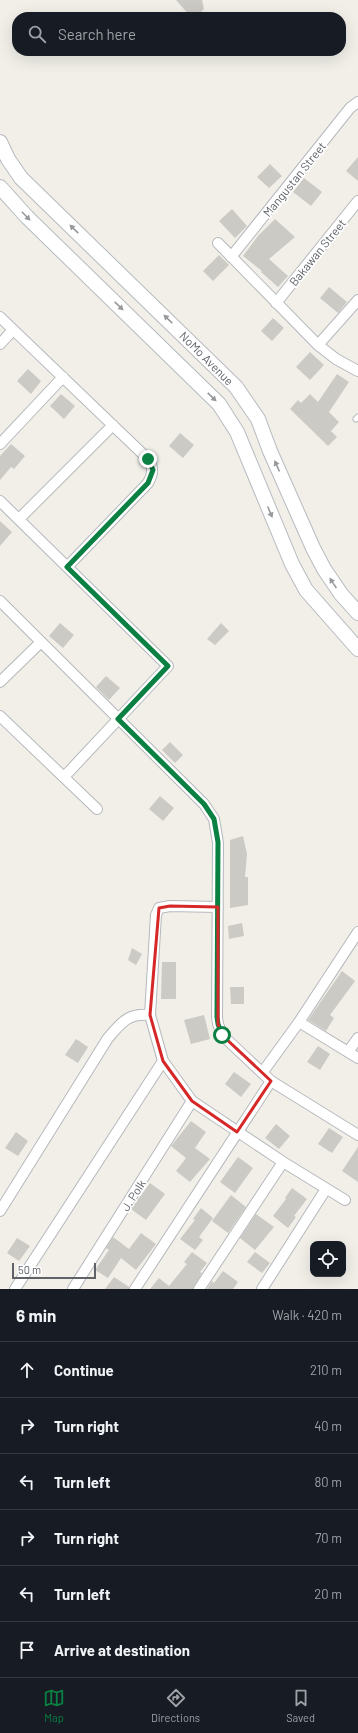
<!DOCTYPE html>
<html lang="en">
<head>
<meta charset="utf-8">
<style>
	:root { --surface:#171b24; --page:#20242c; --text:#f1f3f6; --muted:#9ea1a6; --line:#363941; --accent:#0b8043 }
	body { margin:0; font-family:Barlow,sans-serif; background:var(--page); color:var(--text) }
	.controls { position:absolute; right:12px; bottom:12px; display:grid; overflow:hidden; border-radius:8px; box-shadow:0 4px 16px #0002 }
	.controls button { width:36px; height:36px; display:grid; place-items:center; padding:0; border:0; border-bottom:1px solid var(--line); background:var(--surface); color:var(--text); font:20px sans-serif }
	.scale { position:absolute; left:12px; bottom:10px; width:84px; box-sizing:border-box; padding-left:4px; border:2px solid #5f6368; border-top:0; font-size:11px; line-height:14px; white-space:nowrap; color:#5f6368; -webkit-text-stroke:3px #fff; paint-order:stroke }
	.stop { position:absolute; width:12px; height:12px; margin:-9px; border:3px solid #0b8043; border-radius:50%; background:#fff }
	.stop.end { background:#0b8043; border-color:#fff; box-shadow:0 1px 4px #0008 }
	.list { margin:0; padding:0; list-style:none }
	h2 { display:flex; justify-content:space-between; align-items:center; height:52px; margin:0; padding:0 16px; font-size:17px }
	h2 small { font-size:13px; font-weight:400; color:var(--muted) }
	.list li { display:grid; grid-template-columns:26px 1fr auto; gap:12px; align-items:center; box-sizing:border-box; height:56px; padding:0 16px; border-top:1px solid var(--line) }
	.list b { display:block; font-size:15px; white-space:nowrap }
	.list em { font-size:13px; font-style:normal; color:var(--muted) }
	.icon { flex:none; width:22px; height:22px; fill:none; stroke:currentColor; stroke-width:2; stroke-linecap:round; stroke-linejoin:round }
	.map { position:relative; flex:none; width:358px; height:1289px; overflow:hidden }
	.search { position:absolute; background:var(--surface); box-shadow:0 4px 16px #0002; left:12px; right:12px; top:12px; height:44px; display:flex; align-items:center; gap:10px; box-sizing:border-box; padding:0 14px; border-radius:16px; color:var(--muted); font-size:15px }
	.sheet { height:388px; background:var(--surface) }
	nav { display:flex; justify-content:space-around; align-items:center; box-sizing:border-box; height:56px; border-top:1px solid var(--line); background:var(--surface); font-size:11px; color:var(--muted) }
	nav a { display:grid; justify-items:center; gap:2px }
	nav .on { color:var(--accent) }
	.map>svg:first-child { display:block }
</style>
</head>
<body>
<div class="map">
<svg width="358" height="1289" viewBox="0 0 358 1289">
	<rect width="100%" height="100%" fill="#f1efe8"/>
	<path fill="#cccac5" d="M176,0H202L204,9L196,17H191Z
		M358,157V181L346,171Z
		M270,164L282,176L269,188L257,177Z
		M304,178L322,192L311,206L293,192Z
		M232,209L247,226L235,238L219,221Z
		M275,219L295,237L269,259L288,276L278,287L261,272L262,271L243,256L258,236Z
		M219,255L229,265L213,281L203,271Z
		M329,287L347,302L338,313L320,298Z
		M273,318L284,328L272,341L261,331Z
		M310,352L324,365L310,380L296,367Z
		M28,369L41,381L31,394L17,381Z
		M337,374L349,382L329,412L339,422L331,431L337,437L328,446L290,409L298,400L301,403L310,394L318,402Z
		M61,394L75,406L64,419L50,406Z
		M180,433L194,445L183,458L169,446Z
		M11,444L25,456L14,469L11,467L0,480V456Z
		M0,521L12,532L0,546Z
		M60,623L74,635L63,648L49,636Z
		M221,623L229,631L215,645L207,639Z
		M106,676L120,688L109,700L96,687Z
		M170,742L183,755L175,763L162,750Z
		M160,796L174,808L163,821L149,809Z
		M243,836L247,854L245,877H248V905L230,908V840Z
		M242,923L244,936L229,939L228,926Z
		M132,948L142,954L136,965L128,960Z
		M162,962H176V999H161Z
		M342,971L355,981L330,1015L334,1018L326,1031L308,1020Z
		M230,987H244V1004H231Z
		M204,1015L210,1039L191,1044L184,1020Z
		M76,1039L88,1047L78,1063L65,1055Z
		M318,1046L330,1054L320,1070L307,1062Z
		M234,1072L251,1084L241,1097L225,1084Z
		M191,1121L206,1132L195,1148L210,1159L190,1182L176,1171L186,1158L171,1146Z
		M276,1124L290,1136L279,1149L265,1138Z
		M329,1128L343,1137L332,1153L318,1144Z
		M16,1132L28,1141L18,1156L5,1148Z
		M358,1147V1182L342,1171Z
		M238,1157L253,1168L235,1193L220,1182Z
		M150,1183L165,1194L146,1220L131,1209Z
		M292,1188L307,1199L294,1216L296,1217L288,1228L273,1216L286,1199L285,1198Z
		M231,1195L246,1207L228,1233L212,1221Z
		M201,1208L213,1218L199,1237L203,1240L195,1250L180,1239L195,1220L193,1219Z
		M256,1214L274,1227L255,1250L240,1238Z
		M141,1233L156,1244L136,1270L121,1258L108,1278L95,1270L109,1250L106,1248L113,1237L129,1249Z
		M17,1238L30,1246L19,1261L7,1253Z
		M192,1252L207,1263L200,1272L202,1273L193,1289H150L159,1278L169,1286L187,1264L184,1262Z
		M255,1252L270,1263L262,1273L247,1262Z
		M223,1271L238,1282L233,1289H207L212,1281L214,1283Z
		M114,1277L129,1287V1289H105Z"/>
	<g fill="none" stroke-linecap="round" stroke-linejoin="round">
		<defs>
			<path id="service" d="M356,419L358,417"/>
			<path id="minor" d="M218,243L318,345L336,359L358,371
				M231,257L350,108L358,102
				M276,303L358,201
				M0,317L148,459C154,468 153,474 148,483L67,567
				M0,344L13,330
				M318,345L358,300
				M0,444L63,377
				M0,501L168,666L64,777
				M19,519L113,425
				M0,601L204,804L214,819L218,843L217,1017L218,1024L222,1035L271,1081L358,1135
				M0,682L41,642
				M0,716L97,809
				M218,907L170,906L159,908L156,915L150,1015L163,1061L192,1101L283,1162L345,1200
				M299,1022L358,1058
				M348,1052L358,1038
				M262,1073L299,1022L358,932
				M0,1211L108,1038C122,1022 128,1013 150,1015
				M15,1289L163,1061
				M73,1289L192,1101
				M135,1289L271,1081
				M199,1289L283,1162
				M262,1289L326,1189"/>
			<path id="secondary" d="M0,142L8,159L21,178L236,387L258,419L270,451L313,548L324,569L341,594L358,613
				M0,187L27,217L219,404L237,432L292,564L306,590L358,649"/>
		</defs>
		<use href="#service" stroke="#b5b8bc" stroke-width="7"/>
		<use href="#minor" stroke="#b5b8bc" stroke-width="12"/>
		<use href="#secondary" stroke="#b6babf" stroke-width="16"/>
		<use href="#service" stroke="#fff" stroke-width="5"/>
		<use href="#minor" stroke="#fff" stroke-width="10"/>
		<use href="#secondary" stroke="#fff" stroke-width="14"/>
	</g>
	<defs><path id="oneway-solid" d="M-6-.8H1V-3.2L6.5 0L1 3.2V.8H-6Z"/></defs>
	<g fill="#979a9d">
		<use href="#oneway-solid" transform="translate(26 216) rotate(46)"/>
		<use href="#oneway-solid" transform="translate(74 229) rotate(-136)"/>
		<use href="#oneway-solid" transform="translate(119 306) rotate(44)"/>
		<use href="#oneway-solid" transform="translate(168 319) rotate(-136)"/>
		<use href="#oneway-solid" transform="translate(212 397) rotate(44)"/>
		<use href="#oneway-solid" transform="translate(277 466) rotate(-114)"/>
		<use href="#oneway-solid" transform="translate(270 512) rotate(67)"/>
		<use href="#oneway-solid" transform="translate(333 583) rotate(-124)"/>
	</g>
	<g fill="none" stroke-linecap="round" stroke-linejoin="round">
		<path stroke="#0b8043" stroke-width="5" d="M148,459L153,470L148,483L67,567L168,666L118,719L204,804L214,819L218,842L217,1017L218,1024L222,1035"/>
	</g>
	<path fill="none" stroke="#d62828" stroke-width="3" stroke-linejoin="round" d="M170,906L218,907V1024L222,1035L271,1081L237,1132L192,1101L163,1061L150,1015L159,908Z"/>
	<g text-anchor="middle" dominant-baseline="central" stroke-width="3.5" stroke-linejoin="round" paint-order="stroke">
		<g font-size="12" fill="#5f6368" stroke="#fff">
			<text transform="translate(294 179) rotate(-51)">Mangustan Street</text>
			<text transform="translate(317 252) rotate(-51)">Bakawan Street</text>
			<text transform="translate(207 358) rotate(45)">NoMo Avenue</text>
			<text transform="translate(133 1195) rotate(-57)">J. Polk</text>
		</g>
	</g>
</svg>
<div class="controls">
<button><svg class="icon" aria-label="locate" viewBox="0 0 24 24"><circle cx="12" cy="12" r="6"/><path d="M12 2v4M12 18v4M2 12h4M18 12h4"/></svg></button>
</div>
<div class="scale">50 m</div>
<div class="stop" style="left:222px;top:1035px"></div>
<div class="stop end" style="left:148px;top:459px"></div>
<div class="search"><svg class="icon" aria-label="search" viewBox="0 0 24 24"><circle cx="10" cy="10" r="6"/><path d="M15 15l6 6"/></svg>Search here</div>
</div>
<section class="sheet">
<h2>6 min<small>Walk · 420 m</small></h2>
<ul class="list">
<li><svg class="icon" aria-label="ahead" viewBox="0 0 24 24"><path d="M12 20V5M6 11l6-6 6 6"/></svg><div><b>Continue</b></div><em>210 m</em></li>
<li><svg class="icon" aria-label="right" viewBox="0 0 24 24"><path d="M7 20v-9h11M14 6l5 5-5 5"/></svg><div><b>Turn right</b></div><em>40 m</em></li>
<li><svg class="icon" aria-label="left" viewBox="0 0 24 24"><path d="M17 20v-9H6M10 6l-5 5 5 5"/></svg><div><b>Turn left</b></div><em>80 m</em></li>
<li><svg class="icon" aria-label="right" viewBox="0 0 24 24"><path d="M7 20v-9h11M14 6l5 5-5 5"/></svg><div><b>Turn right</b></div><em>70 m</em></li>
<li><svg class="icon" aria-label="left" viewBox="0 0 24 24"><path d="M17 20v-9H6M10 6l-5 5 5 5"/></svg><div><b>Turn left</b></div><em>20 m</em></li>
<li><svg class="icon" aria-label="arrive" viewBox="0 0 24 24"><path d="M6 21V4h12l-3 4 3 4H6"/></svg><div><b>Arrive at destination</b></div></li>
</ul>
</section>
<nav>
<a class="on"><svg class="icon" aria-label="map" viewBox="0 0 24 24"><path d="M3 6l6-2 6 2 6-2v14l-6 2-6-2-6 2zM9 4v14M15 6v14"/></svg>Map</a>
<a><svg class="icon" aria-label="directions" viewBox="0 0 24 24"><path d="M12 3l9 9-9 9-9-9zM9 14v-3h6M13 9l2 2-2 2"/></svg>Directions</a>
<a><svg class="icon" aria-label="saved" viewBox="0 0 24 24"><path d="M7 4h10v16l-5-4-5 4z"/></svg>Saved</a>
</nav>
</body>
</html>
